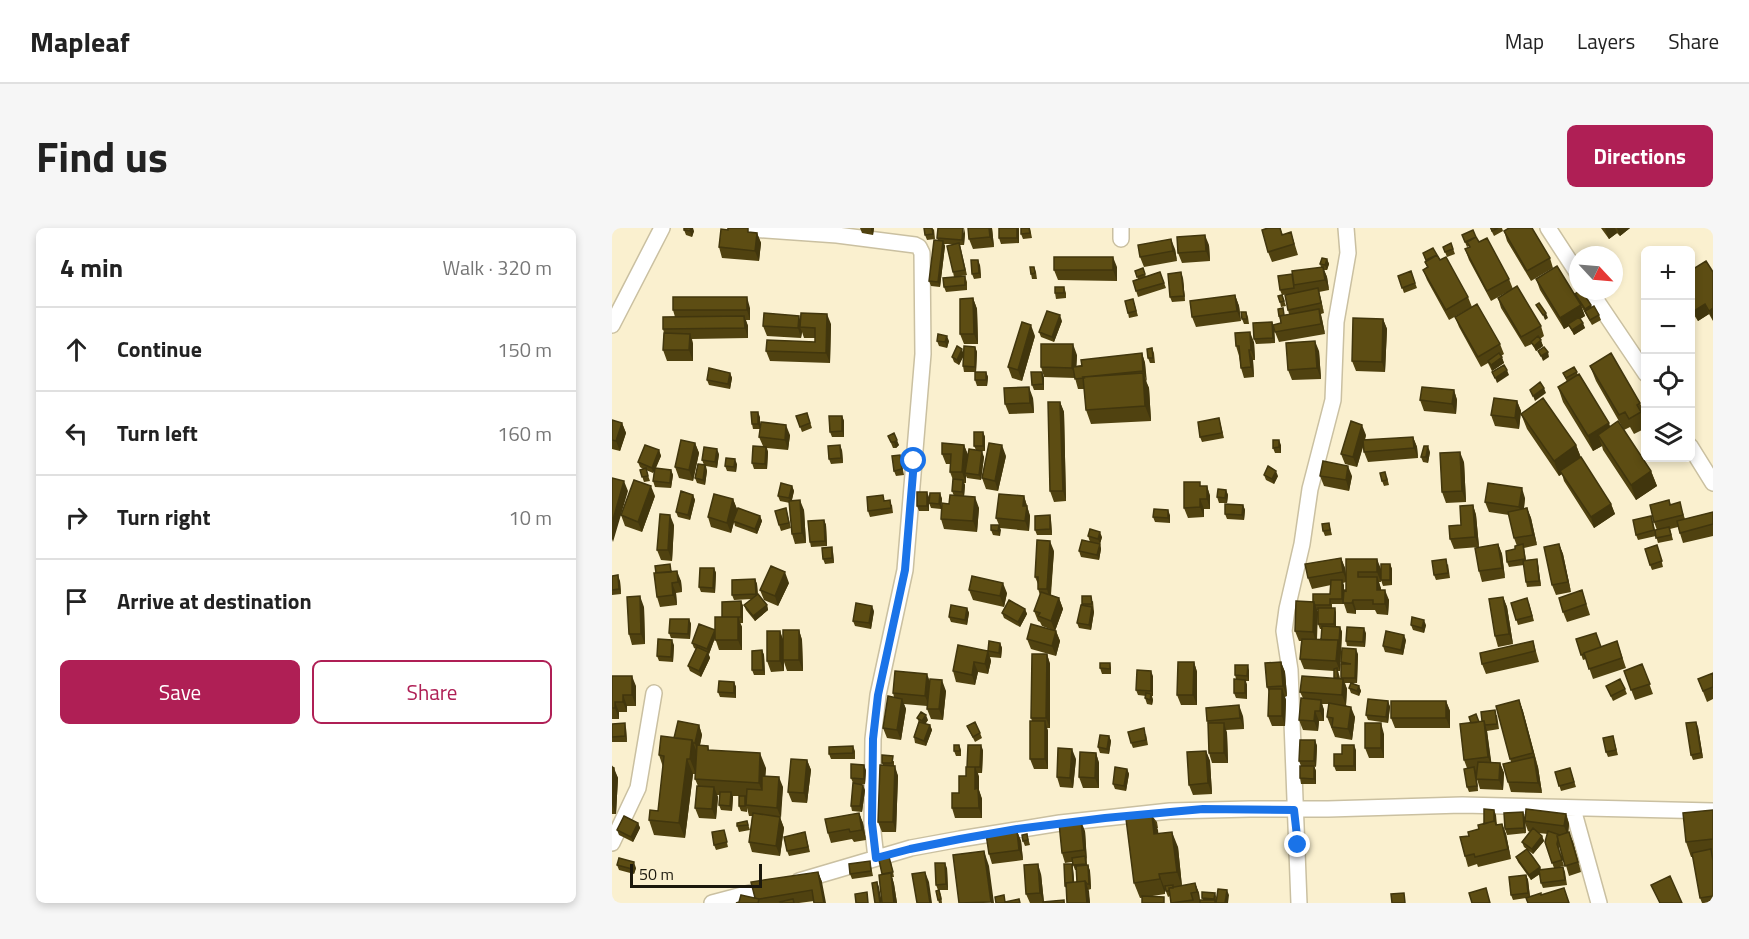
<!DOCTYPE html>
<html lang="en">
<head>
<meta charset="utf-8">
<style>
	:root { --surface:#fff; --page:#f6f6f6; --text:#222; --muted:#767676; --line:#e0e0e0; --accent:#af1f55 }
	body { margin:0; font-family:"Titillium Web",sans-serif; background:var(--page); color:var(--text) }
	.controls { position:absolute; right:18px; top:18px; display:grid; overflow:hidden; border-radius:9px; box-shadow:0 3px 9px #0003 }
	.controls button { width:54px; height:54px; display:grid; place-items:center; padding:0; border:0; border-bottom:2px solid var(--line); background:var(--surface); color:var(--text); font:30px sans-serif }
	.compass { position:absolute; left:957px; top:18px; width:54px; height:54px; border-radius:50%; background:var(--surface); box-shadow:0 3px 9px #0003; rotate:116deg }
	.scale { position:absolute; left:18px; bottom:15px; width:132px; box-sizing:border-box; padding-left:6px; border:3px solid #1b180c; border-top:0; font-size:16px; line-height:21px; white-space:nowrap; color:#1b180c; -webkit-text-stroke:4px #faf0cf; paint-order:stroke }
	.stop { position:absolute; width:18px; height:18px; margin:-14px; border:4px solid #1a73e8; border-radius:50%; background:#fff }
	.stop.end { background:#1a73e8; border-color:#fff; box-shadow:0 2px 6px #0008 }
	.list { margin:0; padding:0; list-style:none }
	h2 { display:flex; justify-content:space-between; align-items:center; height:78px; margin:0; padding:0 24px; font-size:26px }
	h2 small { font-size:20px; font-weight:400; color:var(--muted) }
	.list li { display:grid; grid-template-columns:39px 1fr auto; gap:18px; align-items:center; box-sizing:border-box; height:84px; padding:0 24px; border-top:2px solid var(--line) }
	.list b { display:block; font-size:22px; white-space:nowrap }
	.list em { font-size:20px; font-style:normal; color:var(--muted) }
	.actions { display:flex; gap:12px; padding:18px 24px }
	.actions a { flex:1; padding:14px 0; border:2px solid var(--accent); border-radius:9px; text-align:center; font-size:21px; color:var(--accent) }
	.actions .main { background:var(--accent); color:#fff }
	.icon { flex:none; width:33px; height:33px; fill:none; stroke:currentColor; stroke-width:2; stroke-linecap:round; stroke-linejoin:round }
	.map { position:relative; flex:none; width:1101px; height:675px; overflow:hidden; border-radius:9px }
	header { display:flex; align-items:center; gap:36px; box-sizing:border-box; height:84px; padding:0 30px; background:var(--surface); border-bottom:2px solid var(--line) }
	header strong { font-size:28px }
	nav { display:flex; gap:33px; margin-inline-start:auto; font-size:21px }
	.intro { display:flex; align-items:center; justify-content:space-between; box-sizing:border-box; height:144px; padding:0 36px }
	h1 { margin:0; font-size:42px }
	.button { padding:15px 27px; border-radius:9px; background:var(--accent); color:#fff; font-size:21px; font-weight:700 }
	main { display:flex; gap:36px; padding:0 36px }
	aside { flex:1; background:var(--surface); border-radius:9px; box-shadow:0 3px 9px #0003 }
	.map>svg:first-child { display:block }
</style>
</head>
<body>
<header>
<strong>Mapleaf</strong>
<nav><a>Map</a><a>Layers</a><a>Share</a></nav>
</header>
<div class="intro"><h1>Find us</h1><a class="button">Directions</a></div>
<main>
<aside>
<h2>4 min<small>Walk · 320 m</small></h2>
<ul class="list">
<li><svg class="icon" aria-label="ahead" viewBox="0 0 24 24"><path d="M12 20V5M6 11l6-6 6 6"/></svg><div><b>Continue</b></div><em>150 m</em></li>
<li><svg class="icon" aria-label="left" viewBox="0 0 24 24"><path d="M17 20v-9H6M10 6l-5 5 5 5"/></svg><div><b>Turn left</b></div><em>160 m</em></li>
<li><svg class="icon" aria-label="right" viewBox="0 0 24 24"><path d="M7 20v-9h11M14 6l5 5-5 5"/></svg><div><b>Turn right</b></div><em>10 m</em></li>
<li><svg class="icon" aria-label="arrive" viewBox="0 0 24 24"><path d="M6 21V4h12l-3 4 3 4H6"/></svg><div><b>Arrive at destination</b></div></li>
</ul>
<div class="actions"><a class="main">Save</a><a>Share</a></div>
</aside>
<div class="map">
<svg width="1101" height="675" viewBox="0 0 1101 675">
	<rect width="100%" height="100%" fill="#faf0cf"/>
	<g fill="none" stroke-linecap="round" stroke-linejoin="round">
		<defs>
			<path id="minor" d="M124,0L225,7L303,17L307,19L310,25L311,126L293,342L266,467L261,511L260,595L264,630
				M509,0V11
				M936,0L966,46
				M978,63L1034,146
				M0,97L50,0
				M1078,218L1101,255
				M961,581L987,675
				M0,615L26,560L42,465
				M187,653L299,620L348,611L448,595L558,583L638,581H716L850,577L1101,583
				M100,675L161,659
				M687,675L678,442L672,403L675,381L690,316L698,261L721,172L724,94L736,25L734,0"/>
		</defs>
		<use href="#minor" stroke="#cac0a1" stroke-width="18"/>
		<use href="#minor" stroke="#fff" stroke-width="15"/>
	</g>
	<path fill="#504210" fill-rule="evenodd" d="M248,0H262L261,7L250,5Z
		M356,0H380L382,19L361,21L357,11Z
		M387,0H407V15L389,16L387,10Z
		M409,0H418L420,10L411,11L409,6Z
		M668,0L671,7L679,4L686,27L660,34L656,24Z
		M878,0H890L891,3L882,8Z
		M989,0H1018L1008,8L1005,5L997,11Z
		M322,1L323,11L315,12L313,7Z
		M72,2L82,3L80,9L74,7Z
		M892,3L938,30L941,40L919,53L895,13Z
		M145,5L149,15L147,33L110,30L107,19Z
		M353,5L352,17H348L355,47L343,49L353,48L355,54V62L334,64L332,59L342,49L341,44L343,16H332L333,18L328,59L319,58L317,53L326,13L325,10Z
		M850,7L864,10L867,14L897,51L901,61L929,98L932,108L928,111L931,118L924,123L920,116L913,119L889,80L886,70L895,64L879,73L857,32L853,21L857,19V18L855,19Z
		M839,15L843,26L835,29L831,19Z
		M597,17L598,33L570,35L566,25Z
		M563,21L565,33L532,39L528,29Z
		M811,25L825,27L856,69L860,79L837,92L815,52L811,42L815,39L813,34H814Z
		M715,31L717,36L715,42H712L715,49L717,62L707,64L712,85L709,86L713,106L667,114L663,104L669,95L667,88L677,86L676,82L681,66L670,67L674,78L669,79L668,74L670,67L668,62L680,46L709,39L708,36Z
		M368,37L369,50L362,51L360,46Z
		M422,39L424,44L425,51H420L419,46Z
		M505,39V53L446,52L442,42Z
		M531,40L534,49L548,44L554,60L526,69L521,53L526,51L523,43Z
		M799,43L805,60L792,65L786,48Z
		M1078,43L1101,44V93L1097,86L1086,93L1078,81V62L1080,60L1078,58Z
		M571,50L573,73L560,74L558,69Z
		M924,51L965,70L963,66L987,87L989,92L980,97L969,78L973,88L968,91L973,100L962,107L957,98L952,101L928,62Z
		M452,59L454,65V70L444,71L443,65Z
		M623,67L627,78L629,93L584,99L580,89Z
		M361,70L365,81L366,116H352L348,106Z
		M521,71L526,88L517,90L516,85Z
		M138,80V92H134L136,98V110L80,111L81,116V133H55L51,122L52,105L51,101L63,89L61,82Z
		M634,84L636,89L637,96H632L630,91Z
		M843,89L888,116L892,126L889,128L892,135L880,143L876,135L869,139L847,99Z
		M771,91L775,101L773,144L744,143L740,133Z
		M189,93L219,96L218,135L158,133L154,123L203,114V110H192L190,104L189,110L155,108L151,98Z
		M450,93L442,114L429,109L427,104Z
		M660,94L662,99L663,115L644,116L642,111Z
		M423,108L410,153L400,150L396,139Z
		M325,113H337L335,120L327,118Z
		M642,114L643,132H641L642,149L632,150L629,140L627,128L624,118Z
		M363,119L365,124L364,144H374L376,149L375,158H365L363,152V144H352L351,138V129L347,137L342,134L340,129Z
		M540,120L542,125L543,135H538L536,130Z
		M707,123L709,151L680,152L676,142Z
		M530,125L533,135L534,154L537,160L539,193L479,196L474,182L472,161H466L463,150L432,149L429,139L465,127L464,138Z
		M978,138L1028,175L1034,189L1031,191L1034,200L1022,206L1018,199L1012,202L984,153Z
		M962,139L966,147L998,199L1039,243L1045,258L1024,272L991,222L990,218L981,223L951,174L946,159L955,154L951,145Z
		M118,145L120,150L118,161L97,157L95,152Z
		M432,149V162H422L420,157Z
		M842,162L845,172L844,186L812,183L808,172Z
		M421,170L422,185L397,186L393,176Z
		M905,173L909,183L907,201L883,198L879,187Z
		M448,174L452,184L454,273L442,274L438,263Z
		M195,185L200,200L190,204L184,188Z
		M909,186L964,217L969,230L999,276L1003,286L982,300L952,253L950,246L947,248L915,201Z
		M230,188L232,193V209H220L218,204Z
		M148,189V201H141L140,196Z
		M607,190L612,210L590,214L588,209Z
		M0,192L10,195L14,205L8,223L0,221Z
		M371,204L373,209V223H367L372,229L369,252L355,250L354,248V255H352L353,257L352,268L367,280L365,304L332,301L329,291L342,268L340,263L341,252L338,244L339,236H334L330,226L352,217L356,227L355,233L364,222L362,218Z
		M178,207L176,222L155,220L156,224L155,241H142L140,235L151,218L147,209Z
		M754,207L753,212L801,209L805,219L806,230L756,234L752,224V216L745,239L733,236L729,226Z
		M276,208L287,217L284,220H281Z
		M83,215L87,225L81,253L67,250L63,239Z
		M669,217V225H663L661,220Z
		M47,222L49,228L44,240L59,242L61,247L59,260L43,259L41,253L42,243L41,245L34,242L38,253L32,254L28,242L31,241L28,239L26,234Z
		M230,222L231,235L219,236L217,231Z
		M818,224L816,235L811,234L809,229Z
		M107,226L105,240L94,238L95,243L93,257L85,255L83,250L92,237L90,232Z
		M288,227L292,247L284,248L282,243Z
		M394,228L386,263L374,261L370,250Z
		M852,234L854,274L834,275L830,264Z
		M125,236L124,244L115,243L113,238Z
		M652,247L666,248L662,256L654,252Z
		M708,248H740L737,263L712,258Z
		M775,249L777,257L772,258L770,253Z
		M180,258L182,263L180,272L192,282L194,315L183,316L180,306L178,275L168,273L166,268Z
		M590,258H595L598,268V281H592V289L576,290L572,280Z
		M614,262L616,267L615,275H607L605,269Z
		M328,265L330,271L329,281L319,280L317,275Z
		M81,267L83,272L78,292L66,289L64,284Z
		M43,268L30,304L13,298L9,287Z
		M412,268L418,288L417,303L388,300V308L381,307L379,302L387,297L384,290Z
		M317,269V283H307L305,278Z
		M913,270L912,280H915L919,290L925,317L912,320L914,332L925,331L926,336L929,358L915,359L914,354L912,337L897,339L895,334L905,318L902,310L897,287L877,284L873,274Z
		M121,271L125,281L148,288L150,293L145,306L123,298L122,294L119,305L99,299L96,289Z
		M273,272L280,277L281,285L258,289L256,283Z
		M1057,272L1059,277L1071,285L1073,291L1101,284V308L1071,315L1066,299L1058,301L1061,312L1046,315L1044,308L1026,312L1024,307L1041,293L1043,302H1045L1042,294Z
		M631,277L633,282L632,292L615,291L613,286Z
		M861,277L864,287L867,319L842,321L838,311L849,297Z
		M174,280L179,300L169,303L167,297Z
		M438,287L439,292L440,307H425L423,302Z
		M558,287V295L543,294L541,289Z
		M212,292L214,297L215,318L199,319L198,314Z
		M717,295L720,307L713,308L711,303Z
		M62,297L60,333L49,332L45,322Z
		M476,308L490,309L488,316L489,321L487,332L469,329L467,323L478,314Z
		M886,316L890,326L893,350L870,354L867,343Z
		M947,316L951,326L959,364L944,367L940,357Z
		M1047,322L1051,339L1040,342L1038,337Z
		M442,323L439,367L447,370L451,381L443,403L430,398L428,394L426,393L422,383L428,367L426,361V356L423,349Z
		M221,324L222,335L213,336L211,331Z
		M729,330L733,340L734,347L765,331L769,354H767L769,362L777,372L776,387L765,386L763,382H744V386L735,385L732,376H720V380H723L724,385V399H728L730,404L728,443H726L728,450L729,451V434L746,426L745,455H740L747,458L749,463L747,468L739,465L737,460L739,455H733L735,461L734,477L743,489L740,512L723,509L715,489L717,476H710L712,482V493H707L706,503L691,502L687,492L691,470L688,464L722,450V443L692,441L688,431L689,413H687L683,403L701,374L718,366L719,357L700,361L696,350ZM734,354V363L732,362L731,355ZM705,382H706V396L708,401H710L709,412L705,411L706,384Z
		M778,336L780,341V357L771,358L769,352Z
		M836,336L838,350L824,352L822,347Z
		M102,340L104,345L103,365L89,364L87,359Z
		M60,342V343L69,353L70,364L64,365L65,377L48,379L45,369Z
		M0,348L8,353L9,366L0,367Z
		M143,351L145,356L146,367L155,377L156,382L143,393L134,382L132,377L140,371L122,372L120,367Z
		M177,355L166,378L152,372L148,362Z
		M357,362L395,365L392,379L361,372Z
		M970,362L978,387L955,394L951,384Z
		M891,369L895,379L901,416L886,419L883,408Z
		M129,373L131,378V395H128L130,399V422H107L103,410L97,426L96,425L98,430L89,449L78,443L76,438L84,421L82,420L80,415L103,402L110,389Z
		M481,373L482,384L479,402L467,400L465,395L470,377Z
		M899,375H917L922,393L906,397Z
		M32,379L33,416L20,417L17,406Z
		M355,380L357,385L355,397L339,394L337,389Z
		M413,381L415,386L408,399L392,390L390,385Z
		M262,383L259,401L243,398L241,393Z
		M77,391L79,396L78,411L59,410L57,405Z
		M799,397H814L812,405L801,402Z
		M187,402L190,412L191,443H175L172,434V443L159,444L155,433L168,403L171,411Z
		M444,403L448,413L444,428L419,421L415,411Z
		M754,405L753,419L735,418L734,413Z
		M964,411L989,419L1005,413L1014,440L981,451L974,431L971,432Z
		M794,412L791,427L773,424L771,418Z
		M921,413L927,434L874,446L870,436Z
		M388,415L390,420L389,430L378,429L379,433L376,446L366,444L363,457L344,454L341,443Z
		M62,417L61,434L47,433L45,428Z
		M150,422L152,427L153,447H142L140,442Z
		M435,426L438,436V500H435L436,503V541H422L418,531L420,493L419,490Z
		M582,434L585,444V477H569L565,467Z
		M669,434L673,444L675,468L673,469L674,472L673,498H660L656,488L657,464L655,459Z
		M498,435L499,440V446H490L488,440Z
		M1030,436L1041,466L1023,472L1012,443Z
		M637,442V453H634L635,457V471L624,470L622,465L624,451L623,447Z
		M1101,445V471L1095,474L1086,451Z
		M0,448L24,458V478H15V484H7V491H0Z
		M541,448V468H540L541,472L540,477L535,476L533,470L534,468L526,467L524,462Z
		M318,453L334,463L331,492L319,491L315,481V478L292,476L294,481L289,512L275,510L271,500L282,469L281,465Z
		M122,454L124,459V470L108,469L106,464Z
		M994,458L1013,461L1015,466L1001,473Z
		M907,472L911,483L926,539L930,565L899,564L896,554L899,534L884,478Z
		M776,473L778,479L776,495L756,492L754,487Z
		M834,473L838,483V500H783L779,490Z
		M885,487L887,501L875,503L879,535H888L892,545L891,562L868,561L865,551L866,563L857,564L855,559V540L852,532L867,494L870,493Z
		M631,488L632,501L614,502L615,505L616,535H600L597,525L596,496L595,493Z
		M305,490L316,492L313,496L318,497L320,502L314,518L303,515L302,509L307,494Z
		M0,496L14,500L15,514H0Z
		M87,497L90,507L88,517L96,518L97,522L154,540L153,548L171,559L168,590L172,600L168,628L140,624L137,614L140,588H137L135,580V584L129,583L127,578V568H121L120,583L109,582L107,577L108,567H105L106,569L104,591L87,590L83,580L86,558L83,551L84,546H81L73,610L42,607L37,592L46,583L51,539L47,527L62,510Z
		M355,498L368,505L370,510L363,514Z
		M1086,499L1091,530L1081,532L1079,527Z
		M534,506L536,517L521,520L519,515Z
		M772,506V530H757L753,520Z
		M497,508L499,513L497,526L488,525L486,519Z
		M1001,508L1006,527L996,529L994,524Z
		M703,512L705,518L704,539L702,538L704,543V556H689L688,550L689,538L687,533Z
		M347,517L349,522V528H344L342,523Z
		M241,518L243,523V531H219L217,526Z
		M371,522L370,545H366L367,549V562L370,571V590H343L340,580L347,565L354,548Z
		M744,522V543H724L722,538L730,526Z
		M594,523L598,533L600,566L581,567L577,557Z
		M484,525L487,535V560H471L467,549Z
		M464,531L461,560L448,559L445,549Z
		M195,532L199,542L195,575L180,574L176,564Z
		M282,533V538L286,548L284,604H270L266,594L271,537L270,535Z
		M0,538L6,550L4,586H0Z
		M958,540L964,559L949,563L943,544Z
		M515,541L517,546L514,563L503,561L501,556Z
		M254,542L253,556H242L253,562L250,584L240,583L239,578L241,555L239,550Z
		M1101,582V675H1090L1088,670L1081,629H1079L1074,614Z
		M247,585L251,595L254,612L242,614L240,611L219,615L216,605Z
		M954,586L957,596L956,604L961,614L969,644L957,648L948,617L947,621L952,638L944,640L951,639L953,644L955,657L931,660L929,655L928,646L919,652L906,634L904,629L928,639L929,642L942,640L933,614L936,606L926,605L930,608L932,613L921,626L912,619L910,614L918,604L916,603L913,595L914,605L895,607L893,601L913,589Z
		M884,587L885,597L890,596L894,606L899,631L866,639L865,636L856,639L853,628L857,608L867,601L872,596Z
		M541,589L545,594L546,600H545L546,606L566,619L570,658L583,655L587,665L588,672H591L590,670L603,665L605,671L604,675H559L558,668L556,669L553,661V666L528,670L522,655Z
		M135,593L138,602L127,604L125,598Z
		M26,595L28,600L21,614L7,607L5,602Z
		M112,602L116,619L104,622L102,617Z
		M405,603L409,613L411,632L380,636L377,626Z
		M473,603L475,637H476L478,643L479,661L476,662L478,675H455V662L453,658L460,636L461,641L462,654H465L464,642H463L460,634L453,635L450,625Z
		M193,604L198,624L177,628L175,623Z
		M415,606L418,617L413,618L411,613Z
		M258,633L261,648L240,651L238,646Z
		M279,634L282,649H280L282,656L285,675H270V646Z
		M5,637L24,640L22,646L7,642Z
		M335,640L336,662H326L324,657Z
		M206,644L210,654L202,673L187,675H124L143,670Z
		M429,646L432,674L452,672L453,675H418L414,666Z
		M914,647L916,652L918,668L929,667L952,660L957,675H916L914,670L901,672L899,667Z
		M327,662L329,667L330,675H327L326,672Z"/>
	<path fill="#41360d" d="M79,0H81L82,3L80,9L78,3Z
		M259,0H262L261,7L259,2Z
		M352,0L353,5L352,17L350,12Z
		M377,0H380L382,19L378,9Z
		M405,0L407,1V15L405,10Z
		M994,0H1003L1005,5L997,11L993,1Z
		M1005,0H1018L1008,8Z
		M145,5L149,15L147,33L143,23Z
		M593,7L597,17L598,33L594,23Z
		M559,11L563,21L565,33L561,23Z
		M331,13L333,18L328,59L326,54Z
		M501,29L505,39V53L501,42Z
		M715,31L717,36L715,42L713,37Z
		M366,32L368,37L369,50L367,45Z
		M711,39L715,49L717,62L713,52Z
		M569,44L571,50L573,73L572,68Z
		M706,60L709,71L712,85L709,75Z
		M623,67L627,78L629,93L625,83Z
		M135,69L138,80V92L135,82Z
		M361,70L365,81L366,116L362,106Z
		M1093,76L1097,86L1086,93L1082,83Z
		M969,77L973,88L952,101L948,90Z
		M979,77L981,82L974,86L973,81Z
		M1101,80V92L1097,83Z
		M707,81L710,91L713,106L709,96Z
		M934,85L936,90L933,92L931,87Z
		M215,86L219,96L218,135L214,125Z
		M448,87L450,93L442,114L440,109Z
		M132,88L136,98V110L133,100Z
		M187,88L190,98L188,99L190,104L189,110L186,100Z
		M771,91L775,101L773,144L770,134Z
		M660,94L662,99L663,115L661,110Z
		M971,95L973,100L962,107L960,102Z
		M419,97L423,108L410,153L406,142Z
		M638,104L642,114L643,132L639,122Z
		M78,106L81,116V133L77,122Z
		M335,108L337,113L335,120L333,114Z
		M929,112L931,118L924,123L922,118Z
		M703,113L707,123L709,151L705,140Z
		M461,116L465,127L464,150L460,140Z
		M363,119L365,124L364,144L363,139Z
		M350,121L352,127L347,137L345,132Z
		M637,122L641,132L642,149L639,139Z
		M936,124L937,129L931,133L929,128Z
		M530,125L533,135L535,154L531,143Z
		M890,129L892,135L880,143L879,137Z
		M895,142L897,147L885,155L883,150Z
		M374,144L376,149L375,158L374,152Z
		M430,144L432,149V162L431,156Z
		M118,145L120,150L118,161L116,156Z
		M531,145L537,160L539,193L533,178Z
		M417,159L421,170L422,185L418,175Z
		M932,160L934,165L923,173L921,168Z
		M842,162L845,172L844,186L840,176Z
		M905,173L909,183L907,201L903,190Z
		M448,174L452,184L454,273L451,263Z
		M146,184L148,189V201L146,196Z
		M230,188L232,193V209L230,203Z
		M10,195L14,205L8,223L4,213Z
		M997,195L1002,210L986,207L990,218L981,223L976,208Z
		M174,197L178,207L176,222L173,212Z
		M750,197L754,207L745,239L741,229Z
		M371,204L373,209V223L371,218Z
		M801,209L805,219L806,230L802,220Z
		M285,212L287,217L284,220L282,214Z
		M667,212L669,217V225L667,219Z
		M83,215L87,225L81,253L77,242Z
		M228,217L230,222L231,235L229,230Z
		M352,217L356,227L355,245H353L354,248V255L350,244Z
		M390,217L394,228L386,263L383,253Z
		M964,217L970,232L948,243L950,246L947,248L942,233Z
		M816,218L818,224L816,235L814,229Z
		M154,219L156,224L155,241L153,236Z
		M105,221L107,226L105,240L103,234Z
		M47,222L49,228L41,245L40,240Z
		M370,223L372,229L369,252L367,247Z
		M848,224L852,234L854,274L850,263Z
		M123,231L125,236L124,244L122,239Z
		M93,237L95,243L93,257L91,252Z
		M736,238L740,248L737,263L734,252Z
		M59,242L61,247L59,260L58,255Z
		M664,243L666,248L662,256L660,251Z
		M1039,243L1045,258L1024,272L1019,257Z
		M351,252L353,257L352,269L350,264Z
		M12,253L16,263L1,314L0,311V295Z
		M39,258L43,268L30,304L26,294Z
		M180,258L182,263L179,275L177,270Z
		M595,258L598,268V281L595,271Z
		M910,260L913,270L911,289L907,279Z
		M614,262L616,267L615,275L613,270Z
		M315,264L317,269V283L315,278Z
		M328,265L330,271L329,281L327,276Z
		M81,267L83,272L78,292L76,287Z
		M412,268L418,288L417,303L413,293L411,278Z
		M363,269L367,280L365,304L361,293Z
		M121,271L125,281L121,293L122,294L119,305L115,295Z
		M588,271L592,281V289L588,279Z
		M188,272L192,282L194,315L190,305Z
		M999,276L1003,286L982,300L979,289Z
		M631,277L633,282L632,292L630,287Z
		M861,277L864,287L867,319L863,309Z
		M915,280L919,290L925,317L921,307Z
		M556,282L558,287V295L556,290Z
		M58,287L62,297L60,333L56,322Z
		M438,287L439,292L440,307L438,301Z
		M148,288L150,293L145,306L143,301Z
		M212,292L214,297L215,318L213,313Z
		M387,297L389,302L388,308L386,303Z
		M488,304L490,309L488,316L486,311Z
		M438,313L442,323L438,372L435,361Z
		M488,316L489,321L487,332L485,327Z
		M886,316L890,326L893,350L890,340Z
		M947,316L951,326L959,364L956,354Z
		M220,319L221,324L222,335L220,330Z
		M729,330L733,340L735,354L731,344Z
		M765,331L769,341V354L765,344Z
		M925,331L926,336L929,358L927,353Z
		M778,336L780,341V357L778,352Z
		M102,340L104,345L103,365L101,360Z
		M65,343L69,353L70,364L66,354Z
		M173,344L177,355L166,378L163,368Z
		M6,347L8,353L9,366L7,361Z
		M765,349L769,360V372L765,362Z
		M143,351L145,356L146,371L144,366Z
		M730,352L732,357V376L730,371Z
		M60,355L64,365L65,377L61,367Z
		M391,355L395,365L392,379L388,368Z
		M773,362L777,372L776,387L773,376Z
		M28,368L32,379L33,416L29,406Z
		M891,369L895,379L901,416L897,406Z
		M447,370L451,381L443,403L439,393Z
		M741,372L744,382V386L740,375Z
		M129,373L131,378V395L129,389Z
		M702,374L706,384L704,414L701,404Z
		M155,377L156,382L143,393L141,388Z
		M260,378L262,383L259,401L257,395Z
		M480,379L482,384L479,402L477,397Z
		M355,380L357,385L355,397L353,392Z
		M723,380L724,385V402L722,396Z
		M413,381L415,386L408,399L406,394Z
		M126,389L130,399V422L126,412Z
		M77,391L79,396L78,411L76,406Z
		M812,392L814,397L812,405L810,400Z
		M728,399L730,404L728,443L724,433Z
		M752,400L754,405L753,419L751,414Z
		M103,402L104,407L97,426L95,421Z
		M187,402L190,412L191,443L187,432Z
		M168,403L171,413L172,443L168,433Z
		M444,403L448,413L444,428L440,418Z
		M792,407L794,412L791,427L789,422Z
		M60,412L62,417L61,434L59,429Z
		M388,415L390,420L389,430L387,425Z
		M744,421L746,426L745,455L743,450Z
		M150,422L152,427L153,447L151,442Z
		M376,423L379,433L376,446L373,436Z
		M96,424L98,430L89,449L87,443Z
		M435,426L438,436V500L434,490Z
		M362,434L366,444L363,457L360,447Z
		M582,434L585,444V477L581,467Z
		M669,434L673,444L675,468L671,458Z
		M636,437L637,442V453L635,448Z
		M539,443L541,448V468L539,463Z
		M315,446L319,456L317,478L313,468Z
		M20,448L24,458V478L20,467Z
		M731,451L735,461L734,477L730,467Z
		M330,452L334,463L331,492L327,481Z
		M633,452L635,457V471L633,465Z
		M122,454L124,459V470L122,465Z
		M747,458L749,463L747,468L745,463Z
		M670,461L674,472L673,498L670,488Z
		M539,466L541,472L540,477L538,472Z
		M11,467L15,478V484L11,474Z
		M290,471L294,481L289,512L285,502Z
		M709,472L712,482V493L708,483Z
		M907,472L911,483L925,536L921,525Z
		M776,473L778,479L776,495L774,489Z
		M834,473L838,483V500L834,490Z
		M3,474L7,484V491L3,480Z
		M627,477L631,488L632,501L628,490Z
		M739,479L743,489L740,512L736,501Z
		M703,483L707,493L706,503L702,493Z
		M314,487L316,492L312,498L310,493Z
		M433,493L436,503V541L433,531Z
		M872,493L875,503L880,539L876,529Z
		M1084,494L1086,499L1091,530L1089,525Z
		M13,495L14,500L15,514L13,508Z
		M612,495L615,505L616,535L612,525Z
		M769,495L772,506V530L769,520Z
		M87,497L90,507L86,526L83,515Z
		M318,497L320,502L314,518L312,513Z
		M497,508L499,513L497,526L495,521Z
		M80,512L86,527L84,546L78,531Z
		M703,512L705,518L704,539L702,533Z
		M369,517L371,522L370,545L368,539Z
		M742,517L744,522V543L742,538Z
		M460,521L464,531L461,560L458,550Z
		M594,523L598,533L600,566L596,555Z
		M148,525L154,540L152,570L147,555Z
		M484,525L487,535V560L483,550Z
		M922,529L926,539L930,565L926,555Z
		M75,531L81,546L73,610L67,595Z
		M195,532L199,542L195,575L192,565Z
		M888,535L892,545L891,562L887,552Z
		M0,537L2,545V540L6,550L4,586L0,576Z
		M252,537L254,542L253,556L252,551Z
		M283,538L286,548L284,604L281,594Z
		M702,538L704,543V556L702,551Z
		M363,539L367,549V562L370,571V590L367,580L363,561Z
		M862,539L864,544L866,563L865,558Z
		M515,541L517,546L514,563L512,558Z
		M167,549L171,559L169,590L165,580Z
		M251,557L253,562L250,584L248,578Z
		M102,559L106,569L104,591L100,581Z
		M119,564L121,569L120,583L118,578Z
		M882,582L884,587V595L882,597Z
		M911,584L913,589L914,605L912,600Z
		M247,585L251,595L254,612L250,602Z
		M954,586L957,596L956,608L952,598Z
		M540,587L546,602L548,621L542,606Z
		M168,589L172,600L168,628L164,618Z
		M469,593L473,603L475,633L472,622Z
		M26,595L28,600L21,614L19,609Z
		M890,596L894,606L899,631L896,621Z
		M405,603L409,613L411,632L407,622Z
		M560,604L566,619L570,659L565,644Z
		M957,604L961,614L969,644Z
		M930,608L932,613L921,626L920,621Z
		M372,623L377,638L382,675H379Z
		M22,634L24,640L22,646L20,641Z
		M333,635L335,640L336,662L334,656Z
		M426,636L429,646L432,675L428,665Z
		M460,636L461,641L463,662L461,657Z
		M476,637L478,643L479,661L477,656Z
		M928,639L930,644L919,652L917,647Z
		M206,644L210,654L214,675H212Z
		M313,644L317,654L320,675H318Z
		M279,645L282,656L285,675H282Z
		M547,646L553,661V666L548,651Z
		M914,647L916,652L918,670L916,665Z
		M473,653L477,663L478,675H475Z
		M265,654L267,659L270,675H268Z
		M583,655L587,665L588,674L585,664Z
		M615,662L617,667L616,675H613Z"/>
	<path fill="#5d4d13" stroke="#41360d" stroke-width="1.5" d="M72,0H79L78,3L72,2Z
		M116,0H136V4L145,5L143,23L107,19L109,1L116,2Z
		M312,0H320L321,6L313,7Z
		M326,0H351L350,12L325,10Z
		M356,0H377L378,9L357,11Z
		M387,0H405V10H387Z
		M409,0H417L418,5L409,6Z
		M656,0H668L670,7L679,4L682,16L656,24L650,2Z
		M879,0H886L880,3Z
		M897,0H920L938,30L915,43L892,3Z
		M861,2L864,9L853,14L850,7Z
		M593,7L594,23L566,25L565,9Z
		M864,9L867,14L875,10L897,51L875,63L853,21L858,19L855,14Z
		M559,11L561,23L528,29L526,17Z
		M322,12L331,13L326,54L317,53Z
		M347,15L353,42L341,44L335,18Z
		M839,15L841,21L833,24L831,19Z
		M821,20L825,27L814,32L811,25Z
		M825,27L828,32L834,29L856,69L834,82L811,42L816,39L813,34Z
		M442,29H501V42H442Z
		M710,30L715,31L713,37L708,36Z
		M359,32H366L367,45L360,46Z
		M1094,33L1101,44V80L1097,83L1093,76L1082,83L1078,77V62L1082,59L1078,53V43Z
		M945,38L969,77L948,90L924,51Z
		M418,39H422L423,45L419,46Z
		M711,39L713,52L682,57L680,43Z
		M531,40L533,46L525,49L523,43Z
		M799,43L803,55L790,60L786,48Z
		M548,44L552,55L524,63L521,53Z
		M569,44L572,68L558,69L556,46Z
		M680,46L682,60L668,62L666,48Z
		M353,48V57L332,59L331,50Z
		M905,58L929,98L909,109L886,70Z
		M443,59H452V65H443Z
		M706,60L709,75L676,82L673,67Z
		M967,63H970L979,77L973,81L963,66Z
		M623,67L625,83L580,89L578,73Z
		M670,67L672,73L668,74L666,68Z
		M61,69H135V82H61Z
		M361,70L362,106H348V71Z
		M521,71L524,83L516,85L513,73Z
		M927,75L934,85L931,87L924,77Z
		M865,76L888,116L866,129L843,89Z
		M982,78L987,87L978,92L973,83Z
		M671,80L672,87L667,88L666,81Z
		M707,81L709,96L663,104L661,97L669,95L668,88Z
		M435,83L448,87L440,109L427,104Z
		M629,84H634L635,91H630Z
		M152,85L187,88L186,100L151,98Z
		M189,85L215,86L214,125L154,123L155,112L203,114V100L188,99Z
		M132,88L133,100L51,101V89Z
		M967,89L971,95L960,102L956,96Z
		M741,90L771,91L770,134L740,133Z
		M410,94L419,97L406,142L396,139Z
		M660,94L661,110L642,111L641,95Z
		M638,104L639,122H637L639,139L629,140L627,118H624L623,105Z
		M52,105L78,106L77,122H51Z
		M326,106L335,108L333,114L325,113Z
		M926,108L929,112L922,118L919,114Z
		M703,113L705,140L676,142L674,115Z
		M429,116H461L460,140L429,139Z
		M345,118L350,121L345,132L340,129Z
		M352,118L363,119V139L351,138Z
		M932,119L936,124L929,128L926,123Z
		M540,120L541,130H536L535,121Z
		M530,125L531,143L471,149L472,150L463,151L461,139L470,138L469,132Z
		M887,125L890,129L879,137L876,133Z
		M999,125L1028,175L1025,177L1029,184L1017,191L1013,184L1007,187L978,138Z
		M892,137L895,142L883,150L880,144Z
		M962,139L965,144L954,150L951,145Z
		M97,140L118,145L116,156L95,152Z
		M363,144H374V152H363Z
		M419,144H430L431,156L420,157Z
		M531,145L533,178L474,182L471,149Z
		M967,146L997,195L976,208L946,159Z
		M928,154L932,160L921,168L918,162Z
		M417,159L418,175L393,176L392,160Z
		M810,159L842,162L840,176L808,172Z
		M882,170L905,173L903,190L879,187Z
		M931,170L964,217L942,233L909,186Z
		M436,174H448L451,263H438Z
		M139,184H146V196H140Z
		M195,185L198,195L188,199L184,188Z
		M217,188H230V203L218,204Z
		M607,190L610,205L588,209L586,194Z
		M0,192L10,195L4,213L0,212Z
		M739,193L750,197L741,229L729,226Z
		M1006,193L1039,243L1019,257L986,207Z
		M149,194L174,197L173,212L147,209Z
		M362,204H371V218H362Z
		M282,205L285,212L282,214H279L276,208Z
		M801,209L802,220L752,224L751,212Z
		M69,212L83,215L77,242L63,239Z
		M661,212H667V219L661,220Z
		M330,215L352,217L350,244H338L339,226H330Z
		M377,215L390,217L383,253L370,250Z
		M33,217L47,222L40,240L26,234Z
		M228,217L229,230L217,231L216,218Z
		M141,218L154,219L153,236L140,235Z
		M812,218H816L814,229H809Z
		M92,219L105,221L103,234L90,232Z
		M357,221L370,223L367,247L353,245Z
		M848,224L850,263L830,264L828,225Z
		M288,227L290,241L282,243L280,228Z
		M969,229L999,276L979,289L948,243Z
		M114,230L123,231L122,239L113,238Z
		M711,233L736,238L734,252L708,248Z
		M86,236L93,237L91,252L83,250Z
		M656,238L664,243L660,251L652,247Z
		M34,240L36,248L30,249L28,242Z
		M43,240L59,242L58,255L41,253Z
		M773,244L775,252L770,253L768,245Z
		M0,250L12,253L0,295Z
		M341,251L351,252L350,264L340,263Z
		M22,252L39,258L26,294L9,287Z
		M572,254H588V258H595V271H588V279L572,280Z
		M169,255L180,258L177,270L166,268Z
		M876,255L910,260L907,279L873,274Z
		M606,261L614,262L613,270L605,269Z
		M69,263L81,267L76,287L64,284Z
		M305,264H315V278H305Z
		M318,265H328L327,276L317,275Z
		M102,266L121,271L115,295L96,289Z
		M387,266L412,268L411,278H415L413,293L384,290Z
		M271,267L272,273L278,272L279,280L256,283L255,269Z
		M338,267L363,269L361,293L329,291L330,275L337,276Z
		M188,272L190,305L180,306L177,273Z
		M1057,272L1058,277L1068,274L1071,287L1042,294L1038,277Z
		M613,276L631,277L630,287L613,286Z
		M861,277L863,309L838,311L837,298L849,297L848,278Z
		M126,280L148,288L143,301L121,293Z
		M174,280L177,295L167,297L163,283Z
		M915,280L921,307L902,310L896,284Z
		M542,281L556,282V290L541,289Z
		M1101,284V296L1068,305L1065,293Z
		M48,286L58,287L56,322H45Z
		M438,287V301L423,302V288Z
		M1039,288L1042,302L1024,307L1021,292Z
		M212,292L213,313L198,314L196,293Z
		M717,295L718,302L711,303L710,296Z
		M379,297H387L386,303L379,302Z
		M1057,299L1059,307L1044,310L1043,302Z
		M478,301L488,304L486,311L476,308Z
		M425,312L438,313L435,361H426V349H423Z
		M470,312L488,316L485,327L467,323Z
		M886,316L890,340L867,343L863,320Z
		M911,316L913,331L895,334L894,323L903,321V318Z
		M947,316L956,354L940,357L932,319Z
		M1045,317L1050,333L1038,337L1033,321Z
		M220,319V330L211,331L210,320Z
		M729,330L731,344L696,350L693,336Z
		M734,331H765V344H746V349H765V362H773V376H761V372H741L740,375H731L732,362L734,363Z
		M834,331L836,345L822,347L820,333Z
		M925,331L927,353L914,354L911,333Z
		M58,336L59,344L44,345L43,338Z
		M769,336H778V352H769Z
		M159,338L173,344L163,368L148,362Z
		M88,340H102L101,360L87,359Z
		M65,343L66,354L60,355L61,367L45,369L42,345Z
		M6,347L7,361L0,362V348Z
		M360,348L391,355L388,368L357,362Z
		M143,351L144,366L120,367V352Z
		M719,352H730V371H718V377H703L701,374V366H718Z
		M970,362L974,376L951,384L947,370Z
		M429,364L447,370L439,393L426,388L428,385L422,383Z
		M146,366L155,377L141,388L132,377Z
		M28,368L29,406H17L15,369Z
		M470,368H479L480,376H470Z
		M891,369L897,406L883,408L877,371Z
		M915,370L920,388L904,392L899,375Z
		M397,372L413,381L406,394L390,385Z
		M129,373V389H110V374Z
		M684,373L702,374L701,404L683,403Z
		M244,375L260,378L257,395L241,393Z
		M339,377L355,380L353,392L337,389Z
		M469,377L480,379L477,397L465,395Z
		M706,380H723L722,396H706Z
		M103,389H126V412H103Z
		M800,389L812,392L810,400L799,397Z
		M58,391H77L76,406L57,405Z
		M87,396L103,402L95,421L80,415Z
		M419,396L444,403L440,418L415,411Z
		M710,398L728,399L727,415L726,412H709Z
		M735,399L752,400L751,414L734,413Z
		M171,402H187V432H171Z
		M155,403H168V433H155Z
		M774,403L792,407L789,422L771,418Z
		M984,405L989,419L972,425V426L969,427L964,411Z
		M46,411L60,412L59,429L45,428Z
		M690,411L726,412L724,433L688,431Z
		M377,413L388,415L387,425L376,423Z
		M921,413L923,423L870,436L868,425Z
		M1005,413L1010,430L977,441L972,425Z
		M346,417L376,423L373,436L362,434L360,447L341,443Z
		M85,419L96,424L87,443L76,438Z
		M730,420L744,421L743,450H729V436H739L729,434Z
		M150,422L151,442H140V423Z
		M420,426H435L434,490H419Z
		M566,434H582L581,467H565Z
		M669,434L671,458L655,459L653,435Z
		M488,435H498V441L488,440Z
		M1030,436L1038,456L1019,462L1012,443Z
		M623,437H636L635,448L623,447Z
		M725,440L726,450H722V441Z
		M525,442L539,443V463L524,462Z
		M283,443L315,446L313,468L281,465Z
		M1101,445V459L1091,463L1086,451Z
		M0,448H20V467H11V474H3V480H0Z
		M690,448L731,451L730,467L688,464Z
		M318,451L330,452L327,481H315Z
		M622,451L633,452V465H622Z
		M1008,451L1013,461L999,468L994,458Z
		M107,453L122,454V465L106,464Z
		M739,455L747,458L745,463L737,460Z
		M657,461H670V488H656Z
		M534,465L539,466L538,472L533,470Z
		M276,468L290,471L285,502L271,500Z
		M689,470L709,472L708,483H703L702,493L687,492Z
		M756,471L776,473L774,489L754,487Z
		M907,472L921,525L898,531L884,478Z
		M779,473H834V490H779Z
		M717,475L739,479L736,501L720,499L721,490L715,489Z
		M627,477L628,490L595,493L594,480Z
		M883,482L885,496L873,497L872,493H870L869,484Z
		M309,484L314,487L310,493L305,490Z
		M864,486L867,494L859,495L857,489Z
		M66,493L87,497L83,515H81L80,512L62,510Z
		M418,493H433V531H418Z
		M872,493L876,529L852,532L848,496Z
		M307,494L318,497L312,513L302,509Z
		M363,494L368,505L361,509L355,498Z
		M1084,494L1089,525L1079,527L1074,495Z
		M13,495V508L0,509V496Z
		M596,495H612V525H597Z
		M753,495H769V520H753Z
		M532,500L534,512L519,515L516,504Z
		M488,507L497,508L495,521L486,519Z
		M49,508L80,512L78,531H75L67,595L37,592L38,582L46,583L52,528L47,527Z
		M1001,508L1004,522L994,524L991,510Z
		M688,512H703L702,533H687Z
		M85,517L96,518V522L148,525L147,555L83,551Z
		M342,517H347L348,523H342Z
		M356,517H369L368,539H355Z
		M730,517H742V538H722V526H730Z
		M241,518V525L217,526V519Z
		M446,520L460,521L458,550L445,549Z
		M594,523L596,555L577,557L575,524Z
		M468,524L484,525L483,550L467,549Z
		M270,527L281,528L280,535H270Z
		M922,529L926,555L896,554L891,536Z
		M179,531L195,532L192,565L176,564Z
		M866,534L888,535L887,552L864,551Z
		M239,536L252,537V551L239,550Z
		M268,537L283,538L281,594H266Z
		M688,538H702V551L688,550Z
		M0,539L2,540L0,576Z
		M354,539H363V561L366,560L367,580H340V565H347V548H354Z
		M503,539L515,541L512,558L501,556Z
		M862,539L865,558L855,559L852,541Z
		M958,540L962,554L947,558L943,544Z
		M150,548L167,549L165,580L134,577L135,561L150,562Z
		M241,555L251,557L248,578H239Z
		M85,558L102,559L100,581L83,580Z
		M108,564H119L118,578L107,577Z
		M127,568H133V578H127Z
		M872,581L882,582V593L872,596Z
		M914,581L954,586L952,598L913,593Z
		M1101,582V611L1074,614L1071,585Z
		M911,584L912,600L893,601L892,585Z
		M141,585L168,589L164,618L137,614Z
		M247,585L250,602L238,604L237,601L216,605L213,591Z
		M540,587L542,606L560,604L565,644L547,646L548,651L522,655L514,591Z
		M12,588L26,595L19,609L5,602Z
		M135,593L136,597L125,598V595Z
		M469,593L472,622L450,625L447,595Z
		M883,593L884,597L890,596L896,621L863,629L862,626L853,628L848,609L857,608L856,604L867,601L866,597Z
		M921,600L930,608L920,621L910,614Z
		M112,602L115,614L102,617L100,604Z
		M405,603L407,622L377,626L374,606Z
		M936,603L948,607L945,608L946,611L945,616L950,632L940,635L933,614Z
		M193,604L196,619L175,623L172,609Z
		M957,604L966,634L953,638L945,608Z
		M415,606L416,612L411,613L410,607Z
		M915,621L928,639L917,647L904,629Z
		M1099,621L1101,633V668L1088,670L1080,625Z
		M372,623L379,674L347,675L341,627Z
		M473,628L474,636L461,637L460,630Z
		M277,629L281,644L270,646L267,632Z
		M7,630L22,634L20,641L5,637Z
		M258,633L259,643L238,646L237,636Z
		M323,635H333L334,656L324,657Z
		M426,636L428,665L414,666L412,637Z
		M452,636H460L461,654L454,655V658H453Z
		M476,637L477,656H475L473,653L465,654L464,638Z
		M951,639L953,652L929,655L927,642Z
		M206,644L212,675H202L200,662L147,671L143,670L139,654Z
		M313,644L318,675H305L300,646Z
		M279,645L282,675H270L267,647Z
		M914,647L916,665L899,667L897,649Z
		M1058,648L1070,675H1048L1039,657Z
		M473,653L475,675H455L454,655Z
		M265,654L268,675H263L260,655Z
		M583,655L585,664L579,665L581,672L559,675L557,660Z
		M561,657V660H557V663H554L553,658Z
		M874,660L878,675H860L857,665Z
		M952,660L957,675H916L914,670L929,665V667Z
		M606,661L615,662L613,675H604Z
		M327,662L329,671L326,672L324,663Z
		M255,664L256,675H244L243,666Z
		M590,664L603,665L602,671L590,670Z
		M792,665L793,675H780L779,666Z
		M129,667L147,671L146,675H124L127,674Z
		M392,667L393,674L407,671L408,675H384L383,669Z
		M530,668L552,669V675H530Z
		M181,671L182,675H169L168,674Z
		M452,672V675H431V674Z
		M588,672H603V675H588Z"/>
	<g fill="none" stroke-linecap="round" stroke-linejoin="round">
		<path stroke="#1a73e8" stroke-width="8" d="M302,233L293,342L266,467L261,511L260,595L264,630L298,621L348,611L405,601L493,590L591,581L682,582L686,617"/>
	</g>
</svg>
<div class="controls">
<button>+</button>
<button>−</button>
<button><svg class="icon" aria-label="locate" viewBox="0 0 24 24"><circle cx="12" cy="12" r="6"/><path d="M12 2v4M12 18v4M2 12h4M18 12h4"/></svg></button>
<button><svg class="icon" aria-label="layers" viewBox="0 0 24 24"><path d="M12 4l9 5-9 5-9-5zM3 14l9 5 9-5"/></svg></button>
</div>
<svg class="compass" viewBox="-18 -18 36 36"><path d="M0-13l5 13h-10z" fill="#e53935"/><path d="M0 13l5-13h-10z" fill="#767676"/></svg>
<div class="scale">50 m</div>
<div class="stop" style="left:302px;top:233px"></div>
<div class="stop end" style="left:686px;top:617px"></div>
</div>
</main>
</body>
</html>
